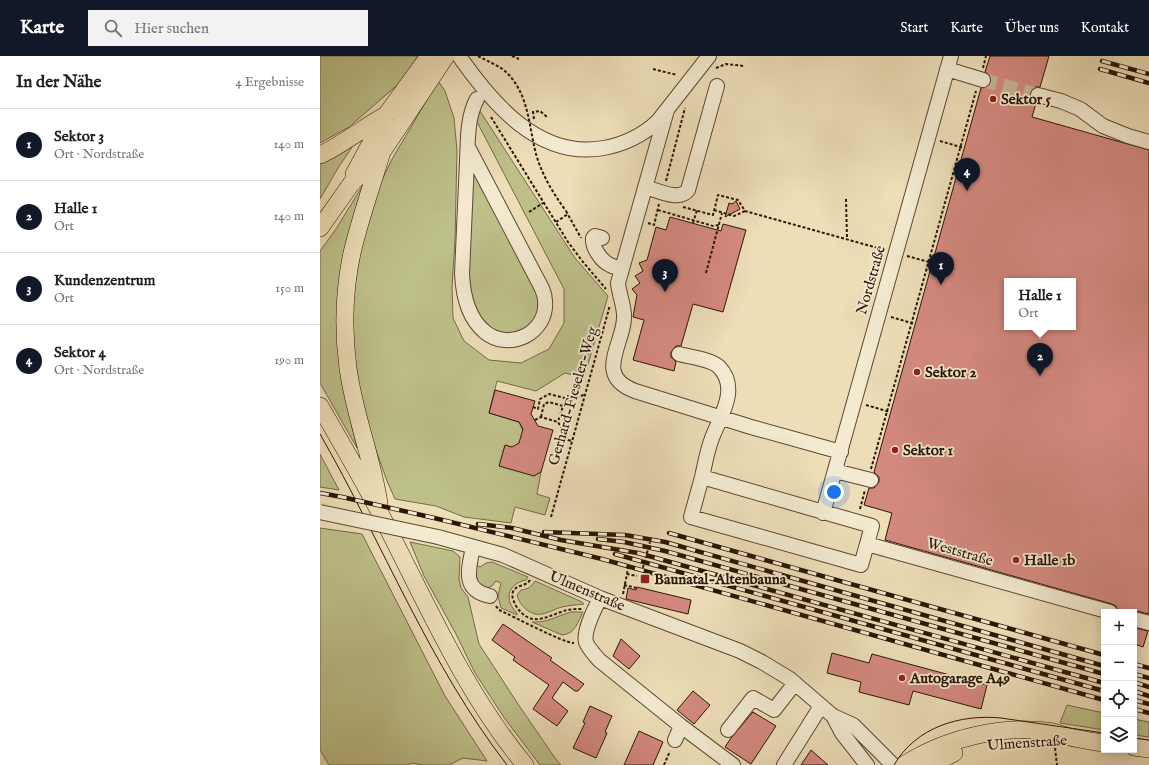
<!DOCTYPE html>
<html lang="de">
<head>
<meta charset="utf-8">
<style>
	:root { --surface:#fff; --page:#f2f2f2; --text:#202124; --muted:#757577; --line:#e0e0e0; --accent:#111827 }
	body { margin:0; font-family:"IM FELL English",serif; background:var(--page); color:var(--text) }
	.controls { position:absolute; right:12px; bottom:12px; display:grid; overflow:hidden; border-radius:0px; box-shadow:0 2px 10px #0003 }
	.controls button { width:36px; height:36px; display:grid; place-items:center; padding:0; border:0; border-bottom:1px solid var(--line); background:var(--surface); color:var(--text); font:20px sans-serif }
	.you { position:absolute; left:514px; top:436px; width:14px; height:14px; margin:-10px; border:3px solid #fff; border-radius:50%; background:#1a73e8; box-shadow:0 0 0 6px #1a73e833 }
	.badge { display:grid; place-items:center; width:26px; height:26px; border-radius:50%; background:var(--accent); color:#fff; font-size:13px; font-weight:700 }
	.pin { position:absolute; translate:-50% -33px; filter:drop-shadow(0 1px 2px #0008) }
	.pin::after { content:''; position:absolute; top:21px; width:14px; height:12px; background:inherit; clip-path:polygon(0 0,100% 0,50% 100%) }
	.popup { position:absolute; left:684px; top:222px; width:72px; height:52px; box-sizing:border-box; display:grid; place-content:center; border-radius:0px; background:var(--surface); filter:drop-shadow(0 1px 3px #0005); font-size:13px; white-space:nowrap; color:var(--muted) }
	.popup b { font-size:15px; color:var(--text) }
	.popup::after { content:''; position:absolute; left:50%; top:100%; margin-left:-8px; border:8px solid transparent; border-top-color:var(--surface) }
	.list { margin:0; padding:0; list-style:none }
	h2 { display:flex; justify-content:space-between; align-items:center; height:52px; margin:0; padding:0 16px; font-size:17px }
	h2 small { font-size:13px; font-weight:400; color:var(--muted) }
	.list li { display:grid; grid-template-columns:26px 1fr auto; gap:12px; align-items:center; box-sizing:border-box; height:72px; padding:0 16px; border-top:1px solid var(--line) }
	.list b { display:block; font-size:15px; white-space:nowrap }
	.list p { margin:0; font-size:13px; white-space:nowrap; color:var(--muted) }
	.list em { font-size:13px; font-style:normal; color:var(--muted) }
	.icon { flex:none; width:22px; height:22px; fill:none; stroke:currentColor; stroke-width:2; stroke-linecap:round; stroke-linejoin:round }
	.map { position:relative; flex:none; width:829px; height:709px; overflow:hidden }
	header { display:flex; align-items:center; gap:24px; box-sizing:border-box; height:56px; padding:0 20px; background:var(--accent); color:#fff }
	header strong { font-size:19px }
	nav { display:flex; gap:22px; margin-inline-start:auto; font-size:14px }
	.search { width:280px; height:36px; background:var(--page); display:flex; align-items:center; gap:10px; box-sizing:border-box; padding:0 14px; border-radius:0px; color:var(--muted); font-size:15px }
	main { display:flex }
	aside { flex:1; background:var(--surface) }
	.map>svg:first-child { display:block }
</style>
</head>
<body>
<header>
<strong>Karte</strong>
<div class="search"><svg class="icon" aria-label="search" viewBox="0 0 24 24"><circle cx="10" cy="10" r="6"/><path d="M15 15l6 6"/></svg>Hier suchen</div>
<nav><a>Start</a><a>Karte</a><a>Über uns</a><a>Kontakt</a></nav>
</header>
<main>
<aside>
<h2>In der Nähe<small>4 Ergebnisse</small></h2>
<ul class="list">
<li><span class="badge">1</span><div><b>Sektor 3</b><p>Ort · Nordstraße</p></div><em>140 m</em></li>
<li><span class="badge">2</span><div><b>Halle 1</b><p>Ort</p></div><em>140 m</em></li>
<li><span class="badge">3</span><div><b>Kundenzentrum</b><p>Ort</p></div><em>150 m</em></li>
<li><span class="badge">4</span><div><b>Sektor 4</b><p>Ort · Nordstraße</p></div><em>190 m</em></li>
</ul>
</aside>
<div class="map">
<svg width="829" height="709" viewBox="0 0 829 709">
	<rect width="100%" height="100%" fill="#eddeb8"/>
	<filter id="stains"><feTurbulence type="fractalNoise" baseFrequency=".005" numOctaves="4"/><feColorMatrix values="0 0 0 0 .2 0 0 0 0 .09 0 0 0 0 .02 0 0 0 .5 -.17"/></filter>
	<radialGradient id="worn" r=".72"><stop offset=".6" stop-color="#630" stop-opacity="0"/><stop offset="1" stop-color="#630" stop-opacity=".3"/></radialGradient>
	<path fill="#bec08a" stroke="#746a47" d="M0,0H98L82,25L29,71L0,87Z
		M118,25L125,35L134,62L137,94L135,184L132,231L133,262L144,285L169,304L201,307L229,293L244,267V233L155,62L158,52L255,202L288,240L264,322L245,317L216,335L177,325L169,357L199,366L221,416L217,438L230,442L225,459L195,451L191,467L144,461L116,450L75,443L67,425L51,380L38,333L32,288L31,244L38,205L51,148L71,105Z
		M36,85L18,112L0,143V105Z
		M150,102L221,235L217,267L188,282L160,265L146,229Z
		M46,124L29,178L27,350L37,392L0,327V195L16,173Z
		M0,398L19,434L0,431Z
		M0,472L42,478L125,640L167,705L143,702L129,709H103L92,707L88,709H9L0,694Z
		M90,486L133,495L140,501L139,523L141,532L148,541L159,588L198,648L235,702L241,709H220L185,663L155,617L136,578L104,520Z
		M172,506L208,521L206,524C187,528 184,544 197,557V559L181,552L178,540L181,527L176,525L172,530L165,533L156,526L155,512L157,509L160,511L166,507Z
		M215,525L262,546L264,548C257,549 250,549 242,551C230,554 220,564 207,554C202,550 199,546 197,539L201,534C208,533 211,531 215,525Z
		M251,556H263C258,566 255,578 242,579L212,566C228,567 236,560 251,556Z
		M747,649L784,657V674L740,667Z
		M814,663L829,666V681L814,679Z"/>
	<path fill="#d48980" stroke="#2b1504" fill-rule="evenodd" d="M670,0H729L720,31H715L710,36V42L716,47L712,61L829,94V558L816,555L803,556L798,555L796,550L792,548L565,484L572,457L544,449L549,432H554L559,426V421L554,416L661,32L668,30L671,26L669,19L665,16ZM687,225H753V271H687Z
		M416,145L420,153L405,161L409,147L412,148Z
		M350,161L401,175L403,168L426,174L403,256L373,248L361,290H356L351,296V301L356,306L354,315L313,304L324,264L313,261L317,239L312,233L320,227L315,220L323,215L319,207L327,204L336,171L346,174Z
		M175,334L215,345L211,358L218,370L233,374L221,416L214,420L179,410L185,389L192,391L199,387L203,373L199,366L169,357Z
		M317,531L371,544L368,558L306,543L308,532L316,534Z
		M183,568L232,602L230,604L264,628L258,635H255L243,626L232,642L248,655L237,670L213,653L229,629L193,604L195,601L172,584Z
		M815,572L828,575L823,591L814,588Z
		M301,583L320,600L309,613L293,600Z
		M512,597L549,607L552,598L667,629L661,653L593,635L589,649L539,636L541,626L507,617Z
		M373,635L390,649L374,668L357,654Z
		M270,650L292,660L285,676L287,677L276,702L253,692L265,667L263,666Z
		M433,656L456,670L431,708L405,691L411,682Z
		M319,675L343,686L333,709H304Z
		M491,694L508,709H481Z"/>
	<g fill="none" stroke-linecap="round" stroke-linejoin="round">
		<path stroke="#c6b694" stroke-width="14" stroke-dasharray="14 7" stroke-linecap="butt" d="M663,24L718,39"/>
		<defs>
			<path id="minor" d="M139,0C172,47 219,104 284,92C305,88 322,80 338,65L389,0
				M627,13L663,24
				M718,39L741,45L760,53L783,70L808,80L829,86
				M347,54L298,227C299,239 305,251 304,263C302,291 275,320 315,335L431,371L521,396
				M148,91L217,223C221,230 225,237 225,245C228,277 189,296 165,276C148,262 143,239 142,218L147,105C148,85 147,61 157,43
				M325,131C337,134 359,146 368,134L397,30
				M282,182L275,180L273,182C272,191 281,205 290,209C294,211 298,212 302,213
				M359,298C369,301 391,303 399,311C420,332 400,361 392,382C387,395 385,408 382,421L552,470L547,488L790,556
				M515,415L551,424
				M382,421L371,461L541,509L547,488
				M503,457L631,0
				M118,481L183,499L280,542L420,595L442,606L470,623L513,660L533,669L573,709
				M153,491C149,513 141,534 170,540
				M280,542C275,552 263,575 266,586C268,592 275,599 279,604L361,670L413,709
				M814,563L829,567
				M513,660L522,677L547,709
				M408,674L433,642L454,654L475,627
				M355,684L361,670
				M464,709L501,650"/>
			<path id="major" d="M0,99C22,89 44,71 66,59
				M34,118L66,59L109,0
				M0,172L31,128L62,96L126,0
				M0,350C21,387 43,423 62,461C106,546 144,635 205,709
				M59,447C52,401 34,358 28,312C23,274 24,234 32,197C40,163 52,129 62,96
				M814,691L829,693
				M584,709C626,682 684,668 733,676C742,678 751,682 760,683C768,685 776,686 784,687
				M610,709L634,697"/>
		</defs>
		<use href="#minor" stroke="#5c4731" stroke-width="16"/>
		<use href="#major" stroke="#2b1504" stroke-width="18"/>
		<path stroke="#2b1504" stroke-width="2" stroke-dasharray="3 2" stroke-linecap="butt" d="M192,0L199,3
			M396,12L406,8L424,10
			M663,12L666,0
			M333,13L357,19
			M171,61L248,186L263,206L286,233
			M214,63L213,56L220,55L228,62
			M620,85L644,92
			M346,125L365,52
			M526,143L527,183
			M363,151L393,159L398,139L418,144L425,155L565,194
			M338,154L393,170L399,169
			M394,154L414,160L425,155
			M246,155L261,182
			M209,156L223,147
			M236,166L248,158
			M328,167L334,169L339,148
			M373,167L377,154
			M587,200L609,206
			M386,217L402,157
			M571,261L595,268
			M243,349L265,338
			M546,349L570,356
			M213,351L218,353L220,343L229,338L252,344
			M221,361L224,348L229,346L243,350L238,366
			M215,364L221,361L238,366L248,384L252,385
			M551,413L656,35
			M540,453L545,434
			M231,461L290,249
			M307,518L308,511L322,515L330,486
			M210,524C206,531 196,528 193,536C191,540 194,546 196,550C210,571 224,562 241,556C248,553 255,553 262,553
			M304,529L317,532
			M303,538L307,518L317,520
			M176,550L179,554C193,560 243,587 254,587
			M735,692L737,709
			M344,709L350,695"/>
		<use href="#minor" stroke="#f3ead1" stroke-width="14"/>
		<use href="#major" stroke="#eddeb8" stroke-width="17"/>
		<path stroke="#2b1504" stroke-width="1" d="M0,378C63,488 109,608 187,709
			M814,682L829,684
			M574,709C596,671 640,658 681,662L784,677"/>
		<defs>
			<path id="rail" d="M782,5L829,18
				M780,13L829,27
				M0,437L22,441L110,461L282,503L784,644
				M158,468L192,472L241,484L318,497L784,627
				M224,476L305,479L345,486L784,610
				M349,477L784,599
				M278,483L304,486L345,495L784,618
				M295,498L784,635
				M814,608L829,612
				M814,618L829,622
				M814,626L829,631
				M814,635L829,640
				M814,644L829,648
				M814,653L829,657"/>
		</defs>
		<use href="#rail" stroke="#2b1504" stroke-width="4.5"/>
		<use href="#rail" stroke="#f3ead1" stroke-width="3" stroke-dasharray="9" stroke-linecap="butt"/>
		<defs>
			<path id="minor-bridge" d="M0,456L118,481"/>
		</defs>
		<use href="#minor-bridge" stroke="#5c4731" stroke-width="16" stroke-linecap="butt"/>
		<path stroke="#2b1504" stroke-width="2" stroke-dasharray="3 2" stroke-linecap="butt" d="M158,0C169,6 181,10 189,19C209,41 209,71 216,98C222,119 233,137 246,155"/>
		<use href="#minor-bridge" stroke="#f3ead1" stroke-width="14"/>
	</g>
	<g fill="#8f2418" stroke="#f3ead1" stroke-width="1.5">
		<circle cx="673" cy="43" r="4"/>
		<circle cx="597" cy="316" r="4"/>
		<circle cx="575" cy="394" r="4"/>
		<circle cx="696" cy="504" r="4"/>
		<rect x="320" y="518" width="10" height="10" rx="2"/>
		<circle cx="582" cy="622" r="4"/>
	</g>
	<g text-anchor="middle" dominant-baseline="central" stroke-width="3.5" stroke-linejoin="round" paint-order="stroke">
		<g font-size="15" font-weight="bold" fill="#2b1504" stroke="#f3ead1" text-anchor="start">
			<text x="681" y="43">Sektor 5</text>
			<text x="605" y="316">Sektor 2</text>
			<text x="583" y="394">Sektor 1</text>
			<text x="704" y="504">Halle 1b</text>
			<text x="334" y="523">Baunatal-Altenbauna</text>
			<text x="590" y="622">Autogarage A49</text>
		</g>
		<g font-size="15" fill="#2b1504" stroke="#f3ead1">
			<text transform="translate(551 224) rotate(-74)">Nordstraße</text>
			<text transform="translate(253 340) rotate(-74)">Gerhard-Fieseler-Weg</text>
			<text transform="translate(640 496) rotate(16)">Weststraße</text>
			<text transform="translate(267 535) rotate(23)">Ulmenstraße</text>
			<text transform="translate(707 687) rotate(-4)">Ulmenstraße</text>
		</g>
	</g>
	<rect width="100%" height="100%" filter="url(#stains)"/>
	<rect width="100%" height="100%" fill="url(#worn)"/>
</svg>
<div class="controls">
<button>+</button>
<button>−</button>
<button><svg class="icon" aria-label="locate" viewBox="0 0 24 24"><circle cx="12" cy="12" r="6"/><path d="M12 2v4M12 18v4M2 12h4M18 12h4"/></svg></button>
<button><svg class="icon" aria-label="layers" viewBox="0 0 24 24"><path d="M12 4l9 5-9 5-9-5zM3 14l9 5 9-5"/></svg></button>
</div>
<div class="you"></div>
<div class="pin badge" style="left:621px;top:229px">1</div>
<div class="pin badge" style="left:720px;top:320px">2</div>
<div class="popup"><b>Halle 1</b>Ort</div>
<div class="pin badge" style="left:345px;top:236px">3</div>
<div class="pin badge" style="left:647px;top:135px">4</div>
</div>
</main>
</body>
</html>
